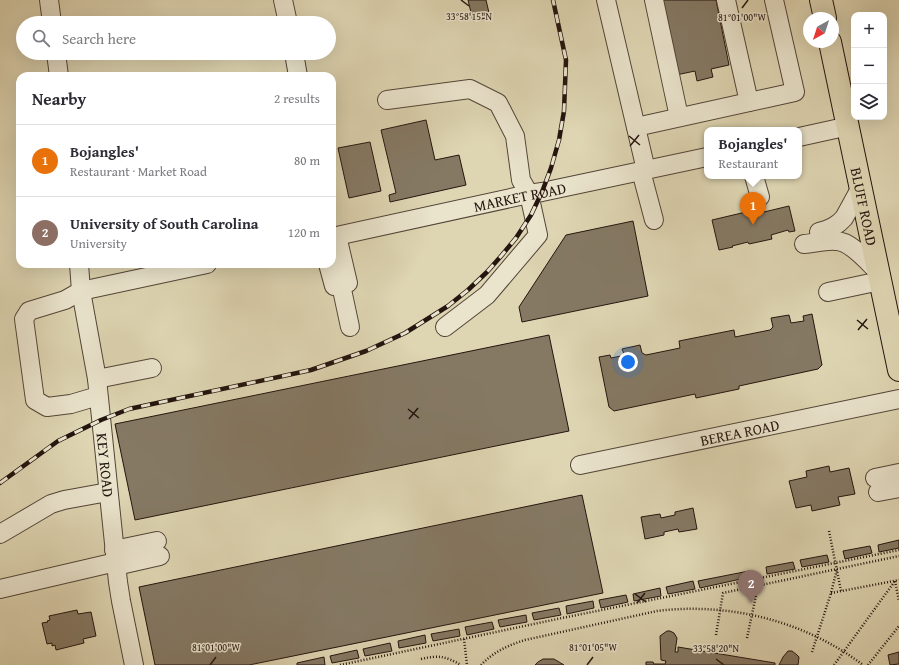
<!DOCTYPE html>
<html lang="en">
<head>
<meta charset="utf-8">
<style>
	:root { --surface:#fff; --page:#f7f7f7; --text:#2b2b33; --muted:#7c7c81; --line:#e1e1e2; --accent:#0b8043 }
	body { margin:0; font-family:"Gentium Book Plus",serif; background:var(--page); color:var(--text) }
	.controls { position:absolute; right:12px; top:12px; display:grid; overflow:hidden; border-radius:8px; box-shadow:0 4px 16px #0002 }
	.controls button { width:36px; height:36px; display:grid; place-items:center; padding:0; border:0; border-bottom:1px solid var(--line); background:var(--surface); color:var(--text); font:20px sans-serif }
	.compass { position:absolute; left:803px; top:12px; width:36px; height:36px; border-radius:50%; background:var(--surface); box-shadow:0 4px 16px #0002; rotate:219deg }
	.you { position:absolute; left:628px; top:362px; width:14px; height:14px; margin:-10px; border:3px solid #fff; border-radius:50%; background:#1a73e8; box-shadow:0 0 0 6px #1a73e833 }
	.badge { display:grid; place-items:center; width:26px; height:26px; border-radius:50%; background:var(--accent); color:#fff; font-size:13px; font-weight:700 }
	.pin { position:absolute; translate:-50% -33px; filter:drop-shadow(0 1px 2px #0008) }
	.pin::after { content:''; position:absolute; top:21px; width:14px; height:12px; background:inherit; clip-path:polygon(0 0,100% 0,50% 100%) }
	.popup { position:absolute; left:704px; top:127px; width:98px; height:52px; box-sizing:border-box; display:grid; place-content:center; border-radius:8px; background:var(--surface); filter:drop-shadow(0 1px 3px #0005); font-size:13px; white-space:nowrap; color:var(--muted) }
	.popup b { font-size:15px; color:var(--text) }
	.popup::after { content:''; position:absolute; left:50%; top:100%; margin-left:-8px; border:8px solid transparent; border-top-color:var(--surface) }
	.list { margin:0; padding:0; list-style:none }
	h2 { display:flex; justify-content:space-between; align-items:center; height:52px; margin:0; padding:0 16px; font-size:17px }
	h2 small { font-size:13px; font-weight:400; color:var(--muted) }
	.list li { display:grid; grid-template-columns:26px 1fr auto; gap:12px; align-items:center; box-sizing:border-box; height:72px; padding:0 16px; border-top:1px solid var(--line) }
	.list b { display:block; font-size:15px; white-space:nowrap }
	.list p { margin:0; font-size:13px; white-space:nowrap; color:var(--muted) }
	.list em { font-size:13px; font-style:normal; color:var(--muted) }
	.icon { flex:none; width:22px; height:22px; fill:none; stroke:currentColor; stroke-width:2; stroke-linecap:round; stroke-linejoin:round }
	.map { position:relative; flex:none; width:899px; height:665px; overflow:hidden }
	.search { position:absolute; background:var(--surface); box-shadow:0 4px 16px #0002; left:16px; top:16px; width:320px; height:44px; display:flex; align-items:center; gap:10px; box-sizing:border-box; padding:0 14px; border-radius:22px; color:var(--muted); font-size:15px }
	.panel { position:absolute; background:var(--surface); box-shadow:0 4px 16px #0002; left:16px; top:72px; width:320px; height:196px; border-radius:12px }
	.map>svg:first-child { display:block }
</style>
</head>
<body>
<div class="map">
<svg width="899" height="665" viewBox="0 0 899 665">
	<rect width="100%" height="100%" fill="#ded5b2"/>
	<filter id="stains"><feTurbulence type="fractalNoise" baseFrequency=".005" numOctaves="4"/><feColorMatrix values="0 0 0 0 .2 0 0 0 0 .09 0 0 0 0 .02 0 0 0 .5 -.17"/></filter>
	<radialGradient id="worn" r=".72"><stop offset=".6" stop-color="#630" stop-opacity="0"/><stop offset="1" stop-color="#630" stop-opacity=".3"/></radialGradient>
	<path fill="#857964" stroke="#25150f" d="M468,0H486L490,17L473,21Z
		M660,0H716L729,65L711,69L713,77L697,81L695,71L676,75Z
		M426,120L435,160L459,155L466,185L390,202L389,195L396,193L381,130Z
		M370,142L381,191L349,198L338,148Z
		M789,206L795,231L789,232L788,230L771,235L772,239L749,244L748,242L732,246L733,247L719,250L712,220L763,208L764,212Z
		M633,221L648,296L522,322L519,307L566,235Z
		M812,314L822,365L818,369L739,386V389L696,398L695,394L614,411L609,407L599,357L610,355L611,358L621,356L624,354L622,349L640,345L642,353L646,355L680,348L679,341L734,330L735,337L770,330L773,327L771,318L789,315L791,323L804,321L803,316Z
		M549,335L569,431L135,520L115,424Z
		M829,466L830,472L849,468L855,494L838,497L840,505L812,511L811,505L796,508L789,481L807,477L806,471Z
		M582,495L603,593L249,665H155L139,587Z
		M693,508L697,529L679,532L678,529L664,532V535L645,539L641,517L660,514L661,518L675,515V512Z
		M899,540V548L879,552L878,545Z
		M870,546L872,553L845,559L843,551Z
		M827,555L829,562L802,567L800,560Z
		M793,562L795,569L767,574L766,567Z
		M749,571L750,577L700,588L698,581Z
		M693,581L695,589L668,594L666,587Z
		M660,588L661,596L634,601L633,594Z
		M626,595L628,602L601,608L599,600Z
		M593,601L594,608L567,614L566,606Z
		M559,608L561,615L534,620L532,613Z
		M77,610L78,614L91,612L96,636L83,639L84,643L56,650L55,645L52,646V643L47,644L42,623L48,622L47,621L50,620L49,616Z
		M526,615L527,622L500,627L498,620Z
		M492,622L494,629L467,635L465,627Z
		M459,629L460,636L433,641L431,634Z
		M667,631H670L674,633L677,638L675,652H678V647L775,663V665H646V662H653L654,664H665L666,661L661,660L660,636Z
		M425,635L426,643L399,648L398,641Z
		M390,643L392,651L365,656L363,649Z
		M357,650L359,658L332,663L330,656Z
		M788,651H792L797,655L799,657L798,665H779L783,657Z
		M899,652V664L890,665L888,655Z
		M324,657L325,665H297V663Z
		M543,659H554L564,665H535L538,662Z"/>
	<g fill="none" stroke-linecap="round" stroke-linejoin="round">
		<defs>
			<g id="minor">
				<path d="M49,0L52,23"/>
				<path d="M283,0L288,23"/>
				<path d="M606,0L646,170"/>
				<path d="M654,0L679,117"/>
				<path d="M726,0L749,102"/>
				<path d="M56,53L59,76"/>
				<path d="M294,53L298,76"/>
				<path d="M387,100L470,89L498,103L515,136L521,180L529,194L538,235L487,295L445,327"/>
				<path d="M636,127L795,92L774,0"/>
				<path d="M799,137L849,126"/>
				<path d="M641,171L654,220"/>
				<path d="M754,176L760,197"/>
				<path d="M819,232C830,229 837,226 844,218L861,187"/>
				<path d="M337,236L348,283"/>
				<path id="s1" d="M332,237L529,194L542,192L707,157"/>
				<path d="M804,244C815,243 826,240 836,241C851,241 868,262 878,272"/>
				<path id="s2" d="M79,264L81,291L97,379L118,582L121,601L134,665"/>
				<path d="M328,264L334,286"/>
				<path d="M341,285L350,327"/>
				<path d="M828,292L880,281"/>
				<path d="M97,379L152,368"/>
				<path d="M98,396L71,404L47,407L35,400L24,319L29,311L65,300L81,291L207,264"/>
				<path id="s3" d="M580,465L899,399"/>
				<path d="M875,478L899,473"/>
				<path d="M878,492L899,488"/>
				<path d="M0,534L51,504L64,500L108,492"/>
				<path d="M114,550L157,541"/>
				<path d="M116,566L160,556"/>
				<path d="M0,589L116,562"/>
			</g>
			<g id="major">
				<path d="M821,0L825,18"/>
				<path id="s4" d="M830,42L899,370"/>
			</g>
		</defs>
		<use href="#minor" stroke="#534538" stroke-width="20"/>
		<use href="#major" stroke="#25150f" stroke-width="24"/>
		<path stroke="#25150f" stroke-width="2.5" stroke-dasharray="1 2" stroke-linecap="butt" d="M829,531L841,591
			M895,581L899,601
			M831,593L899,580
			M716,635L723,593L899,556
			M747,638L758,586
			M464,639L467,665
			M812,652L831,593L837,569
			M421,659C439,655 445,656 461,665
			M340,665L562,618L899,550
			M481,665C493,652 509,645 525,640L657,611C729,602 805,621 863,665
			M834,665L895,581
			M868,665L899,626"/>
		<use href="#minor" stroke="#eae4cd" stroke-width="18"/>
		<use href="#major" stroke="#ded5b2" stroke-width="22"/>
		<defs>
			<path id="rail" d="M0,483L58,441L101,420L129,409L311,370L366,351L405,333L448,306L468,290L487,272L502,255L516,238L531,215L542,192L551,168L559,140L564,111L566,60L553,0"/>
		</defs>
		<use href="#rail" stroke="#25150f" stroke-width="4.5"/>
		<use href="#rail" stroke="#eae4cd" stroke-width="3" stroke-dasharray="9" stroke-linecap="butt"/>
	</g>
	<path fill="none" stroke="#25150f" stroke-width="1.5" d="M461,0L469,6M742,8L748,0M629,136L640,145M630,146L639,135M857,320L868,329M858,330L867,319M408,409L419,418M409,419L418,408M635,594L646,602M637,603L645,593M716,659L724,665M210,665L216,657M587,665L593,657"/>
	<g text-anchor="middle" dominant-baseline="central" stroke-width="3" stroke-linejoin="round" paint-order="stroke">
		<g font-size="15" fill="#25150f" stroke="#eae4cd">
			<text stroke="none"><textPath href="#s1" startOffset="192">MARKET ROAD</textPath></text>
			<text stroke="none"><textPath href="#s4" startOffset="168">BLUFF ROAD</textPath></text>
			<text stroke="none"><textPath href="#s3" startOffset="163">BEREA ROAD</textPath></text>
			<text stroke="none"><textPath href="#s2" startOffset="203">KEY ROAD</textPath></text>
		</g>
	</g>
	<g font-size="10" text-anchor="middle" fill="#25150f" stroke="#eae4cd" stroke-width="3" stroke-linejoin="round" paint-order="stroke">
		<text x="469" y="20">33°58'15"N</text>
		<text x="742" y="21">81°01'00"W</text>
		<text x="216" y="651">81°01'00"W</text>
		<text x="593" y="651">81°01'05"W</text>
		<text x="716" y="652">33°58'20"N</text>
	</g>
	<rect width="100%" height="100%" filter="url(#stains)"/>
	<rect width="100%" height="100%" fill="url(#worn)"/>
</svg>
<div class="controls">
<button>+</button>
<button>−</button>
<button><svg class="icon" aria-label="layers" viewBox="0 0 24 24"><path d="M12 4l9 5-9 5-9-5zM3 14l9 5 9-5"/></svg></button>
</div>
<svg class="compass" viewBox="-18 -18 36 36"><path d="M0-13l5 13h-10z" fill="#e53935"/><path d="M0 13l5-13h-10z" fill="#7c7c81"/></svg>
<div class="you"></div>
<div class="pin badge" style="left:753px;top:225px;background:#e8710a">1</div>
<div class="popup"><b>Bojangles'</b>Restaurant</div>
<div class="pin badge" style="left:751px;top:603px;background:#8d6e63">2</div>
<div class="search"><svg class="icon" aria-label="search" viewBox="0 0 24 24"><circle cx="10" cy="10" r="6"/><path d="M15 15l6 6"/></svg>Search here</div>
<section class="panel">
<h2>Nearby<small>2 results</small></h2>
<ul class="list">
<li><span class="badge" style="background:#e8710a">1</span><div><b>Bojangles'</b><p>Restaurant · Market Road</p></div><em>80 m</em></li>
<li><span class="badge" style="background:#8d6e63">2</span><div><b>University of South Carolina</b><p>University</p></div><em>120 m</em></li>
</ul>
</section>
</div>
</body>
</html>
